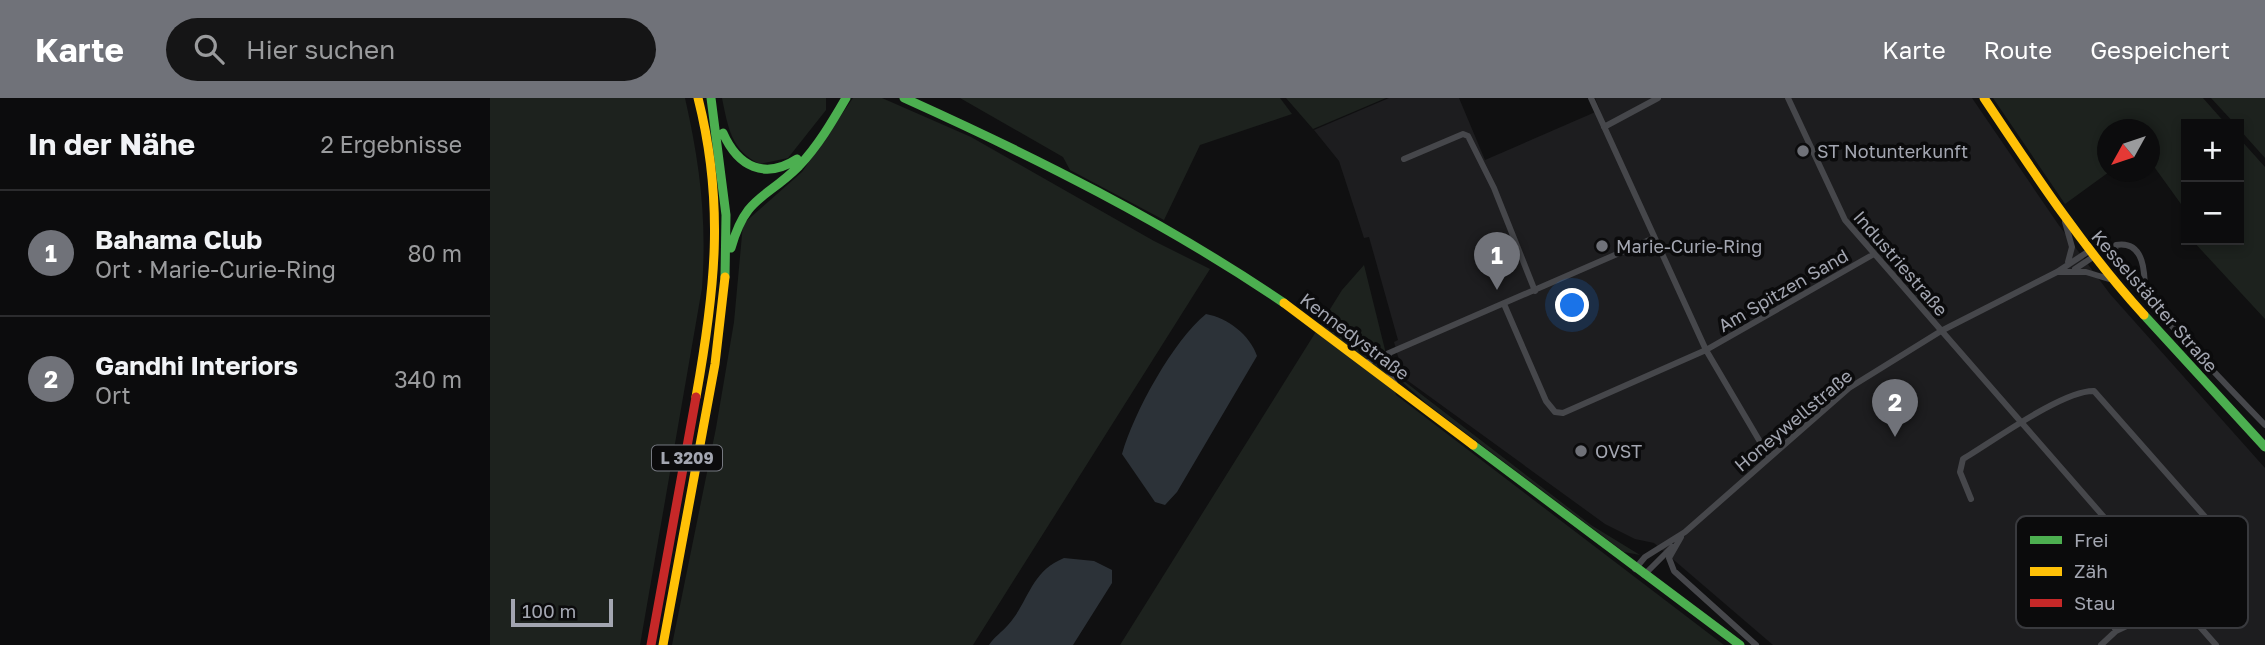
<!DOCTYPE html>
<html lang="de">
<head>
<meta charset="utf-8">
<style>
	:root { --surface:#0c0c0d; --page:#151516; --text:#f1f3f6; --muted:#9a9b9d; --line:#2c2c2e; --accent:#707279 }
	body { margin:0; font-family:"Golos Text",sans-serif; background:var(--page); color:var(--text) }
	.controls { position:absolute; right:21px; top:21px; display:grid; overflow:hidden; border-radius:0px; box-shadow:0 4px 10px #0003 }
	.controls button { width:63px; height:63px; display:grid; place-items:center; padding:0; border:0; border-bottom:2px solid var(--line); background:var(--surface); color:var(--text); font:35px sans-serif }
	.compass { position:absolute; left:1607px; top:21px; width:63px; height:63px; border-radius:50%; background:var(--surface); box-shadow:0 4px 10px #0003; rotate:230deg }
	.scale { position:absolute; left:21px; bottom:18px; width:102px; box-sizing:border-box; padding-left:7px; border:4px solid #a3a6b1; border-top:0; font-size:19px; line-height:24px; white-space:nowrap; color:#a3a6b1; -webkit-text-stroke:5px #0b0b0c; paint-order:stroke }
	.you { position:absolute; left:1083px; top:208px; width:24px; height:24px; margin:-18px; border:5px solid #fff; border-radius:50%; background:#1a73e8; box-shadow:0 0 0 10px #1a73e833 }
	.badge { display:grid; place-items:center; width:46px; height:46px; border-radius:50%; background:var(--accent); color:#fff; font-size:23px; font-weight:700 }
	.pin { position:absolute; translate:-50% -58px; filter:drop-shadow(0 2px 4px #0008) }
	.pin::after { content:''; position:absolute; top:37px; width:24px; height:21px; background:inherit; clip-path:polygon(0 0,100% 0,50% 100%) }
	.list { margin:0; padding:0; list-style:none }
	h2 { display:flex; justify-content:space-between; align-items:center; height:91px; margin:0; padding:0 28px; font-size:30px }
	h2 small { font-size:23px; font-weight:400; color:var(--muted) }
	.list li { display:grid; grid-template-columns:46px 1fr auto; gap:21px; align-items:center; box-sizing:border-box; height:126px; padding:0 28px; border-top:2px solid var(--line) }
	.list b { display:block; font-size:26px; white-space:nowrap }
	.list p { margin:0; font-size:23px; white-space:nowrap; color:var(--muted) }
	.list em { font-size:23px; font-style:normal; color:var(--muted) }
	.icon { flex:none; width:38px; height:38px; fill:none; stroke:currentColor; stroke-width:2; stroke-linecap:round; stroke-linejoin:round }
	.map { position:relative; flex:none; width:1775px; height:547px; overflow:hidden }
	header { display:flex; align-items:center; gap:42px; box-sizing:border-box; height:98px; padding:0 35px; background:var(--accent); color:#fff }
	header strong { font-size:33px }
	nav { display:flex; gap:38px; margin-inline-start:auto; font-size:24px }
	.search { width:490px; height:63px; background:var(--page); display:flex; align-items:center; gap:18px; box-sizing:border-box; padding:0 24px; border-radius:38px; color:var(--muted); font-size:26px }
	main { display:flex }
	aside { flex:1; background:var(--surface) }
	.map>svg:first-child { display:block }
</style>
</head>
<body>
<header>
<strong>Karte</strong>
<div class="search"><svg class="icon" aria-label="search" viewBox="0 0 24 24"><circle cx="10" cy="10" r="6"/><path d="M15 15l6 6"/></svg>Hier suchen</div>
<nav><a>Karte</a><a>Route</a><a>Gespeichert</a></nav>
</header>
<main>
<aside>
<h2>In der Nähe<small>2 Ergebnisse</small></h2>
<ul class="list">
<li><span class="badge">1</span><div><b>Bahama Club</b><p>Ort · Marie-Curie-Ring</p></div><em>80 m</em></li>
<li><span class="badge">2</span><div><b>Gandhi Interiors</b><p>Ort</p></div><em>340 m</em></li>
</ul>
</aside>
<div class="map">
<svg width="1775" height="547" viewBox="0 0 1775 547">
	<rect width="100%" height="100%" fill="#101011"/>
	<path fill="#1d1d1f" d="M899,0H969L995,62L1110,12L1105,0H1482L1568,126L1620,196L1775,370V547H1283L1164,445L1145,441L1115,426L914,280L904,244L908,242L879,139L874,140L849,63L824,32Z"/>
	<path fill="#1d221e" d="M0,0H195C210,67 217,121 212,190L150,547H0Z
		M232,0H336V12L298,60L270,66C241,53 238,29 232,0Z
		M363,0H392L481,39L664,143L720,171L483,547H182L226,330L244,224L253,126L312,74Z
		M470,0H790L802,16L710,47L674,122L580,72L573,59Z
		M796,0H896L823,31Z
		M1503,0H1713L1736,26H1696V113L1660,63V32H1618L1619,74L1575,106Z
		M1721,0H1775V60L1749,31V26H1745Z
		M1749,40L1775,69V221L1702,142H1749Z
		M874,167L899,268L910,280L1101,427L1150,457L1134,454L937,306L901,274L906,297L1234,547H630L852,192Z"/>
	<path fill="#2c3238" d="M716,216C738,220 760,237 767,258L687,394L675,407L665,404L632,356C644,314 683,243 716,216Z
		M574,460L604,463L622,472V485L583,547H499C504,539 512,534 518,527C540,502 540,474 574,460Z"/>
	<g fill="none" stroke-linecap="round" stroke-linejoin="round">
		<path stroke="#46474b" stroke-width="6" d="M1101,0L1216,252L1279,359
			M1298,0L1355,122L1688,504L1626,533L1615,509L1641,497L1653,521
			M1114,29L1168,0
			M914,61L973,36L978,38L1004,90L1045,193
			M1575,124L1582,149L1578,164
			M1585,171L1603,159
			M1567,174H1596L1619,181
			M1655,198C1655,178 1656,142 1626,147L1624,157C1633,176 1651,193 1664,208C1700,249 1737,288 1775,327
			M1014,206L1056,303L1065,314L1073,315L1216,252L1384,156
			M899,256L896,267L905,286
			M876,265L1164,140
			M1481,401L1470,374L1473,361C1502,344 1573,292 1604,293L1747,455L1750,467L1737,481L1688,504L1726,547
			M1191,439L1179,460L1184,473L1266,547
			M1145,471L1155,459L1195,434L1359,290L1451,233L1567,174L1599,153
			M1154,477L1182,449
			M1611,547L1626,533"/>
		<path stroke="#4caf50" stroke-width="9" d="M221,0L236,117L235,179
			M414,0C545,59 675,124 794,205
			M233,35C248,69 275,82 307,61
			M241,150C256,97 275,102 309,68C328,48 342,24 356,0
			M1654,217L1775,349
			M983,347L1250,547"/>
		<path stroke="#ffc107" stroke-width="9" d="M1494,0C1544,75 1593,150 1654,217
			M794,205L983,347
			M206,299C225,193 235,106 208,0
			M173,547L225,266L235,179"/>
		<path stroke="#c62828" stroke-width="9" d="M161,547L206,299"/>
	</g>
	<g fill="#707279" stroke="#0b0b0c" stroke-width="2.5">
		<circle cx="1313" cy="53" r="7"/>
		<circle cx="1112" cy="148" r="7"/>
		<circle cx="1091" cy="353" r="7"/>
	</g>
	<g text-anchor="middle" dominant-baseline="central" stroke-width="7" stroke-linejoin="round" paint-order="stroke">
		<rect fill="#0b0b0c" stroke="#757880" stroke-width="2" x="162" y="347.5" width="70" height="25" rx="5"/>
		<g font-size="16" font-weight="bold" fill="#a3a6b1">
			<text x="197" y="360">L 3209</text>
		</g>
		<g font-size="18" fill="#a3a6b1" stroke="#0b0b0c" text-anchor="start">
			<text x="1327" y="53">ST Notunterkunft</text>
			<text x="1126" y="148">Marie-Curie-Ring</text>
			<text x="1105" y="353">OVST</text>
		</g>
		<g font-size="18" fill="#a3a6b1" stroke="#0b0b0c">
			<text transform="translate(1411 165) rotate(49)">Industriestraße</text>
			<text transform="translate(1293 192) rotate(-30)">Am Spitzen Sand</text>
			<text transform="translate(1665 203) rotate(49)">Kesselstädter Straße</text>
			<text transform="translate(865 238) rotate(37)">Kennedystraße</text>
			<text transform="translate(1303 322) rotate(-40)">Honeywellstraße</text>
		</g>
	</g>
	<rect x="1526" y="418" width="232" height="112" rx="10" fill="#0b0b0c" stroke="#393a3e" stroke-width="2"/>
	<rect x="1540" y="438" width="32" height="8" fill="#4caf50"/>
	<rect x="1540" y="469" width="32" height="9" fill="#ffc107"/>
	<rect x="1540" y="501" width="32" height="8" fill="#c62828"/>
	<g font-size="19" fill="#a3a6b1">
		<text x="1584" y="449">Frei</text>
		<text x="1584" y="480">Zäh</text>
		<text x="1584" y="512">Stau</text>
	</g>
</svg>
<div class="controls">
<button>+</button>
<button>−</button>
</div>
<svg class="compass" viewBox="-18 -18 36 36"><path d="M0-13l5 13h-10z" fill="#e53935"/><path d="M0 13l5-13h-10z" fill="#9a9b9d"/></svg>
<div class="scale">100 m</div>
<div class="you"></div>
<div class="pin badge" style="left:1007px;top:192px">1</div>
<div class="pin badge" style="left:1405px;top:339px">2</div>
</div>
</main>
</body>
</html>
